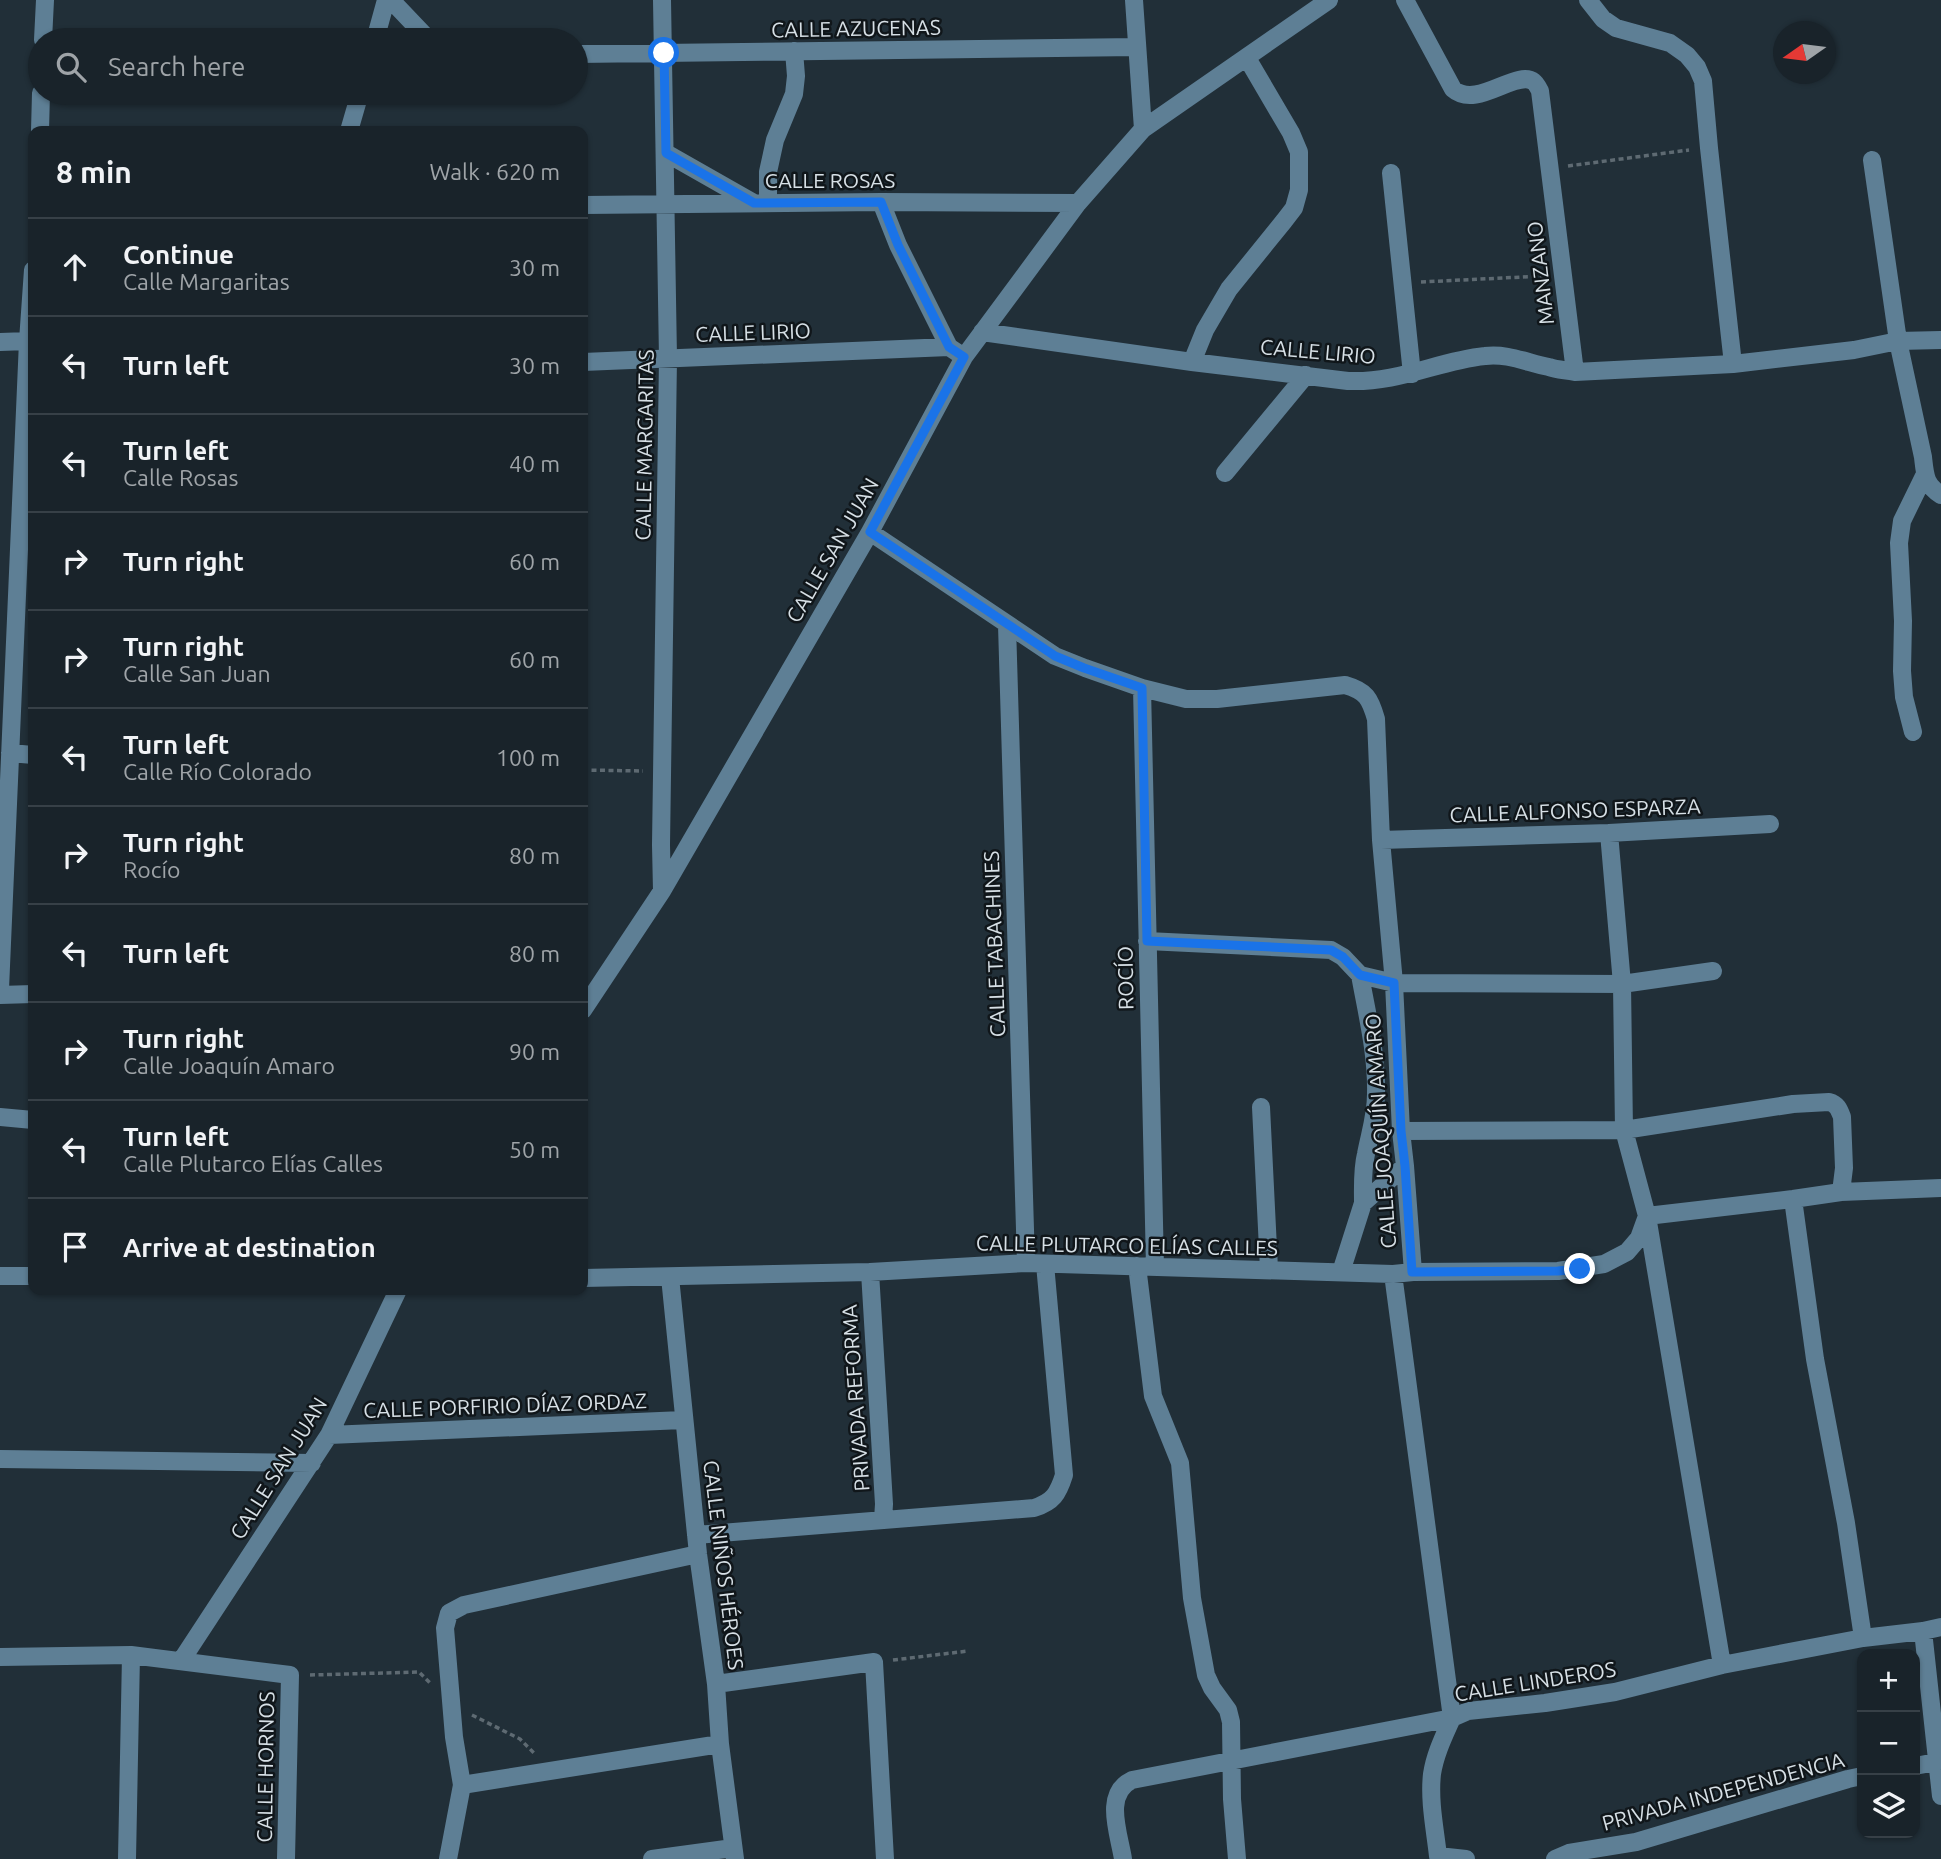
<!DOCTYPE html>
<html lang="en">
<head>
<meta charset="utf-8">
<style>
	:root { --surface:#19232a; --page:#262f36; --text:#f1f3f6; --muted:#9fa4a8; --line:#374047 }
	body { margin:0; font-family:Ubuntu,sans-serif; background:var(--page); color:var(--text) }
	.controls { position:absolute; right:21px; bottom:21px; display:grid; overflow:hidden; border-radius:14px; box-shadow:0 2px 5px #0004 }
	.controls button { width:63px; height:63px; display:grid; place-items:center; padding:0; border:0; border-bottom:2px solid var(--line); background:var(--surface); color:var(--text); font:35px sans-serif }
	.compass { position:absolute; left:1773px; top:21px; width:63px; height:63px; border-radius:50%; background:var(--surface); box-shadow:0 2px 5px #0004; rotate:256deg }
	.stop { position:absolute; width:21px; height:21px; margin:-16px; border:5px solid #1a73e8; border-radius:50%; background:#fff }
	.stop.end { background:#1a73e8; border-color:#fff; box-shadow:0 2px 7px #0008 }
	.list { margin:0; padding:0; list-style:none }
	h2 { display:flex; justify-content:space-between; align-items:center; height:91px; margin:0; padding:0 28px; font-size:30px }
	h2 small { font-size:23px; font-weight:400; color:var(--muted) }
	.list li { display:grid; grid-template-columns:46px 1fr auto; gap:21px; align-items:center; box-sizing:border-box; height:98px; padding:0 28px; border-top:2px solid var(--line) }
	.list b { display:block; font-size:26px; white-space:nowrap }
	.list p { margin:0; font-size:23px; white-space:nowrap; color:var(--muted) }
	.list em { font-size:23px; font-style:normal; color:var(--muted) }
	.icon { flex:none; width:38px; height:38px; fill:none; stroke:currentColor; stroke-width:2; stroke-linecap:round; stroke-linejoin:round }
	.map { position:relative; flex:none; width:1941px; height:1859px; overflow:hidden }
	.search { position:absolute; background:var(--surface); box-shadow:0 2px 5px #0004; left:28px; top:28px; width:560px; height:77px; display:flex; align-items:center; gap:18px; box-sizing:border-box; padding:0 24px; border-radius:38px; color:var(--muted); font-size:26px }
	.panel { position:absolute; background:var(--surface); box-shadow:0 2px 5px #0004; left:28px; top:126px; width:560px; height:1169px; border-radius:14px }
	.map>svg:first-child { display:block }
</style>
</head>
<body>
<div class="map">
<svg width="1941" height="1859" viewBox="0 0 1941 1859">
	<rect width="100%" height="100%" fill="#212f38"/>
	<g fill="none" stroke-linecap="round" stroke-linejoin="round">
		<path stroke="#5e6a72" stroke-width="3.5" stroke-dasharray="5 3.5" stroke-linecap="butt" d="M1568,166L1689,150
			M1421,282L1543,276
			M583,770L643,771
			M893,1660L968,1651
			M310,1675L419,1672L430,1683
			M472,1715L520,1739L534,1753"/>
		<path stroke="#5e7f95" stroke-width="18" d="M391,0L429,40
			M1134,0L1143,129
			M1405,0L1453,89C1477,110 1517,68 1534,82C1536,83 1539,89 1540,91L1575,372
			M1588,0L1603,19L1616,28L1670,43L1687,55L1697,67L1703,81L1709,148L1733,364
			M43,40L45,0
			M375,40L386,0
			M576,54L1137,47
			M40,131L41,93
			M349,131L360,93
			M666,153L754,203
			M1872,160L1898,341L1923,457C1925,475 1925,485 1941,495
			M1391,173L1412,374
			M881,202L898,245L949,347
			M768,203V172L775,140L794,94L796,76L794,51
			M583,205L881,202L1078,203
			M982,332L1192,362L1348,381C1400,383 1437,361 1485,356C1507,353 1528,363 1549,367C1557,370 1566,370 1575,372L1733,364L1854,350L1898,341L1941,340
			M0,342L28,341
			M583,362L949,347L964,357
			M1192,362L1205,330L1229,289L1284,221L1294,208L1299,190V152L1291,133L1247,58
			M1225,473L1306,375
			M870,532L1055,656L1085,668L1142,688L1186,699H1217L1345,685C1366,691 1370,698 1376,719L1381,840L1394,983L1401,1131L1405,1166L1413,1272
			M1007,625L1026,1263
			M1142,688L1155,1267
			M1913,732L1904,697L1902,671L1903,621L1899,543L1902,521L1925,474
			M10,753L33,755
			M1609,833L1622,984L1624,1130L1647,1216L1722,1665
			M1381,840L1609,833L1770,824
			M662,891L661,845L668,358L662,0
			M1147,941L1331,950L1343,957L1360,975L1394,983L1622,984L1713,971
			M1360,975C1367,1014 1377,1054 1376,1094C1376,1116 1370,1133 1366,1154C1362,1170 1363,1187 1363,1203
			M0,989L28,341L33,270
			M0,995L33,994
			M583,1010L662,891L870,532L964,357L1078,203L1143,129L1329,0
			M1261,1107L1269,1269
			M0,1117L33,1120
			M1401,1131L1624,1130L1793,1104L1829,1102C1837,1104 1839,1109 1842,1117L1844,1168L1841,1192
			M1793,1199L1815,1359L1846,1523L1863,1638
			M1137,1266L1153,1396L1180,1463L1192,1598L1206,1675L1212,1688L1228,1710L1231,1722L1232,1799L1237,1859
			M870,1272L884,1504L883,1520
			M1341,1272L1363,1203L1405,1166
			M1393,1274L1452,1718C1444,1736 1435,1754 1432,1774C1429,1801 1435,1829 1438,1856L1466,1859
			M0,1276H33
			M670,1277L698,1554L716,1684L720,1744L735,1859
			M583,1278L870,1272L1026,1263L1393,1274L1413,1272L1558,1271L1604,1264L1627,1252L1639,1238L1647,1216L1793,1199L1841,1192L1941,1188
			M329,1435L683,1420
			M0,1459L312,1463
			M696,1535L1034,1508C1053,1502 1058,1494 1064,1475L1045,1264
			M1923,1631L1941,1796
			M0,1657L131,1655L290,1675L286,1859
			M181,1661L329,1435L398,1290
			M716,1684L874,1662L885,1859
			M1915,1766L1936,1762
			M462,1785L720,1744
			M127,1859L131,1655
			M448,1859L462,1785L454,1737L445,1628L449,1613L464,1605L698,1554
			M652,1859L733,1848
			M1123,1859C1119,1833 1103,1794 1132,1780L1452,1718L1468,1711L1545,1703L1615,1692L1722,1665L1863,1638L1923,1631L1941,1627
			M1555,1859L1569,1853L1636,1842L1848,1779L1862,1776"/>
	</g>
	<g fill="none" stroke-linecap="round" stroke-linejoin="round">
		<path stroke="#1a73e8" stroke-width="9" d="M664,53L666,153L754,203L881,202L898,245L949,347L964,357L870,532L1055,656L1084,668L1142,688L1147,941L1331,950L1343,957L1360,975L1394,983L1401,1131L1405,1166L1412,1272L1558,1271L1580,1269"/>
	</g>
	<g text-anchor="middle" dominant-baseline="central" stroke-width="5" stroke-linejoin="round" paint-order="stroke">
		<g font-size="21" fill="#d7e0e6" stroke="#10161a">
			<text transform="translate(856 28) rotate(-1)">CALLE AZUCENAS</text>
			<text x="830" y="180">CALLE ROSAS</text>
			<text transform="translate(1540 273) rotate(-97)">MANZANO</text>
			<text transform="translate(753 332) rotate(-2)">CALLE LIRIO</text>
			<text transform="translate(1318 351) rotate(5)">CALLE LIRIO</text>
			<text transform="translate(644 445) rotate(-89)">CALLE MARGARITAS</text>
			<text transform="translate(832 550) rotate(-60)">CALLE SAN JUAN</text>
			<text transform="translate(1575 810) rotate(-2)">CALLE ALFONSO ESPARZA</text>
			<text transform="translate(994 944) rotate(-92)">CALLE TABACHINES</text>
			<text transform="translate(1125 978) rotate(-91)">ROCÍO</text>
			<text transform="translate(1380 1131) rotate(-94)">CALLE JOAQUÍN AMARO</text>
			<text transform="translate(1127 1245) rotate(1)">CALLE PLUTARCO ELÍAS CALLES</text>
			<text transform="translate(855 1398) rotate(-94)">PRIVADA REFORMA</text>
			<text transform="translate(505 1405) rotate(-2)">CALLE PORFIRIO DÍAZ ORDAZ</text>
			<text transform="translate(278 1468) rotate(-58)">CALLE SAN JUAN</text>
			<text transform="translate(724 1565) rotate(83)">CALLE NIÑOS HÉROES</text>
			<text transform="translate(1535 1681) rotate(-9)">CALLE LINDEROS</text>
			<text transform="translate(265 1767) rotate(-89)">CALLE HORNOS</text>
			<text transform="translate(1723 1791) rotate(-15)">PRIVADA INDEPENDENCIA</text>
		</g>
	</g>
</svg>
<div class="controls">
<button>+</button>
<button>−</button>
<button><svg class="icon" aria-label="layers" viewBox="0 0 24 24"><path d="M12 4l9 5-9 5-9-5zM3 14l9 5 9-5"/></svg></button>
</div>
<svg class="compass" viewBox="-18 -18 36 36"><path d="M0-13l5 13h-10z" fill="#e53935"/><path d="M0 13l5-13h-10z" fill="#9fa4a8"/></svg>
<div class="stop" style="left:664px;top:53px"></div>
<div class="stop end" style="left:1580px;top:1269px"></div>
<div class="search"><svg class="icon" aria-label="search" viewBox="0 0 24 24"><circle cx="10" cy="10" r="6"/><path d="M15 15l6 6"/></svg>Search here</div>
<section class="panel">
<h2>8 min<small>Walk · 620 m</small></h2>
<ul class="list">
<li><svg class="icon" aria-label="ahead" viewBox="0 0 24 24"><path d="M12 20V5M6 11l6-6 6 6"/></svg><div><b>Continue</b><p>Calle Margaritas</p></div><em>30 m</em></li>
<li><svg class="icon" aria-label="left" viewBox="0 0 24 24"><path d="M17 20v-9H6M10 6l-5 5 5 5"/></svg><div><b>Turn left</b></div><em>30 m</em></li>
<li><svg class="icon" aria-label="left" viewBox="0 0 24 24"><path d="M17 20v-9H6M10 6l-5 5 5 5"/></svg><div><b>Turn left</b><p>Calle Rosas</p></div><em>40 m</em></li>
<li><svg class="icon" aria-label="right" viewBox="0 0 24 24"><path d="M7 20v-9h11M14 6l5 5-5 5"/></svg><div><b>Turn right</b></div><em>60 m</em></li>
<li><svg class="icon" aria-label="right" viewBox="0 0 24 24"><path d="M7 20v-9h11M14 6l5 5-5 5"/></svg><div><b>Turn right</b><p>Calle San Juan</p></div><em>60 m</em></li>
<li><svg class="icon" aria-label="left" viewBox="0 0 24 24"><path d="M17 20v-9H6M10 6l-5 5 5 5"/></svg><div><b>Turn left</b><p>Calle Río Colorado</p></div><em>100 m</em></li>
<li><svg class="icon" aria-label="right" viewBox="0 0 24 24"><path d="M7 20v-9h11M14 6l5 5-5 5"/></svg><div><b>Turn right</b><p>Rocío</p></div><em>80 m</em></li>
<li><svg class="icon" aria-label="left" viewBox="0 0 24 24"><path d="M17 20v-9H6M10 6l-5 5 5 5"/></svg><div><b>Turn left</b></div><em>80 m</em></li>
<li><svg class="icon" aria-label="right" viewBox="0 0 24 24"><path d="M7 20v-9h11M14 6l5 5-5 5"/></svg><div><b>Turn right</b><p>Calle Joaquín Amaro</p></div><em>90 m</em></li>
<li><svg class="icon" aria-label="left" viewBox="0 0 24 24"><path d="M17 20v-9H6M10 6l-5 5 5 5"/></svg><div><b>Turn left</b><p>Calle Plutarco Elías Calles</p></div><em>50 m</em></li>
<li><svg class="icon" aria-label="arrive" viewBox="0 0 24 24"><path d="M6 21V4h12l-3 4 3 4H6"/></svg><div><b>Arrive at destination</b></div></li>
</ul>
</section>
</div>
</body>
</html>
